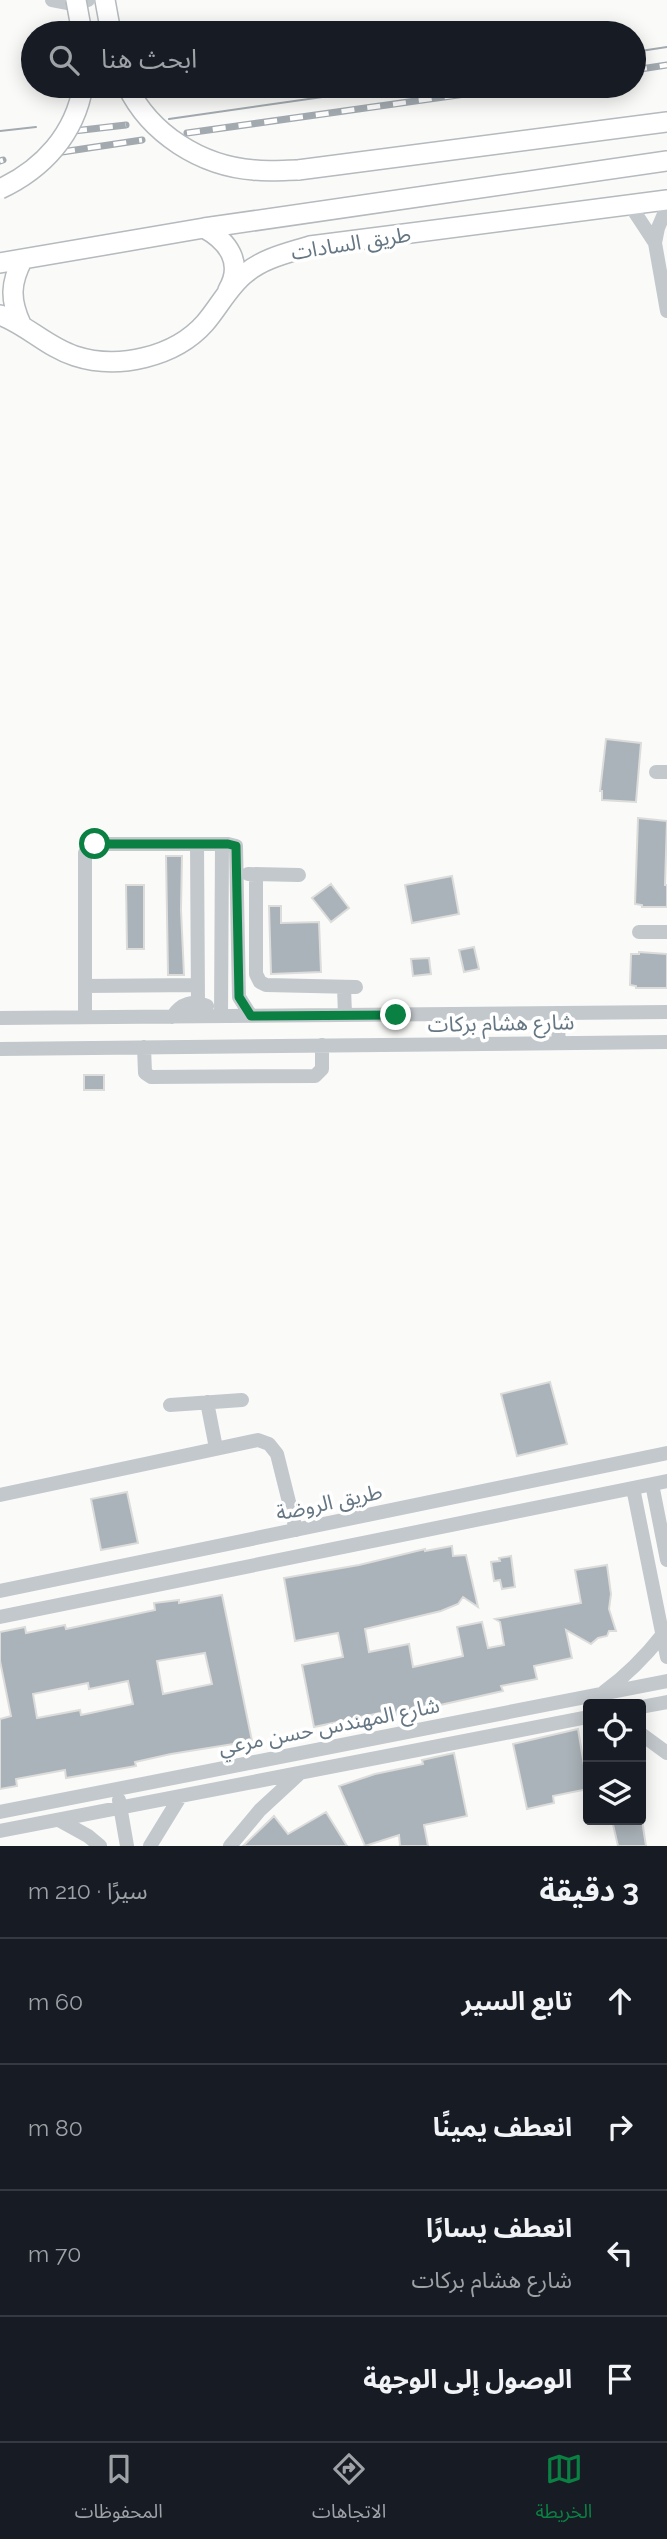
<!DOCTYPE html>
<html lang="ar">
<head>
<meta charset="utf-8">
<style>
	:root { --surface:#171b24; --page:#242831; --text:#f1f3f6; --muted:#9ea1a6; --line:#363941; --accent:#0b8043 }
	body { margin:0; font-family:Raleway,"Noto Sans Arabic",sans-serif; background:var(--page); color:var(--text); direction:rtl }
	.controls { position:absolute; right:21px; bottom:21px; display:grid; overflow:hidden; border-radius:7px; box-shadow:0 4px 18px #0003 }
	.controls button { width:63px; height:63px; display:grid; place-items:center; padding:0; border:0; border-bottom:2px solid var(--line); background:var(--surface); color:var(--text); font:35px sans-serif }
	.stop { position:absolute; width:21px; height:21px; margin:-16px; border:5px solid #0b8043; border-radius:50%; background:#fff }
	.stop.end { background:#0b8043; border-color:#fff; box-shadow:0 2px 7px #0008 }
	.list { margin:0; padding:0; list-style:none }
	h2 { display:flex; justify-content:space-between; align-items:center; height:91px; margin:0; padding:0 28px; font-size:30px }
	h2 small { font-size:23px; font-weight:400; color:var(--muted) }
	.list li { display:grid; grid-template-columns:46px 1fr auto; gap:21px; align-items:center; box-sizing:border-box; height:126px; padding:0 28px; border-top:2px solid var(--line) }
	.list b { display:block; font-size:26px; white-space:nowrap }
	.list p { margin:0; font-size:23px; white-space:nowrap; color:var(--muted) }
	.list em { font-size:23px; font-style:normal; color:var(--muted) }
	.icon { flex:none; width:38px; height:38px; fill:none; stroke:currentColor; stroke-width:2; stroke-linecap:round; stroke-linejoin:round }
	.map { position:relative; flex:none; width:667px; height:1846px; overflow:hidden; direction:ltr }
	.search { position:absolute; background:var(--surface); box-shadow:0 4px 18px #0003; left:21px; right:21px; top:21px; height:77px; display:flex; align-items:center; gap:18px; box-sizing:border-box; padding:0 24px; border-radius:38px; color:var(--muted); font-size:26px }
	.sheet { height:595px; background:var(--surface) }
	nav { display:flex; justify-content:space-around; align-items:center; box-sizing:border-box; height:98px; border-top:2px solid var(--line); background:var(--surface); font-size:19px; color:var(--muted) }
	nav a { display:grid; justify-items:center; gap:4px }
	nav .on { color:var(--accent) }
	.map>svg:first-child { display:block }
</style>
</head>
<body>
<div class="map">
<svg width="667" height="1846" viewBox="0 0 667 1846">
	<rect width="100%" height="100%" fill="#fafaf8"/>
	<path fill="#aab3b9" stroke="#dcdcda" stroke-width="2" fill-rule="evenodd" d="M606,739L641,743L636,802L602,800V791H600Z
		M638,818L667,821L665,885H667V907H642V905L635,904Z
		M166,856H182L181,910L184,975H168Z
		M452,876L459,914L412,923L405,885Z
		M331,884L349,908L331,922L312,898Z
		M126,885H144V949H127Z
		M269,906H281V923L319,922L321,972L271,974Z
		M474,947L479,969L464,972L459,950Z
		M639,952L667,954V988H636V986L630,985L631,954H639Z
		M429,958L431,974L413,976L411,959Z
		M84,1075H104V1090H84Z
		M550,1382L567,1444L517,1456L501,1394Z
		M127,1492L138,1543L101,1550L91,1499Z
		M452,1546L453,1556L466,1555L478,1607L463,1597L458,1604L441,1611L365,1629L369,1652L409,1644L413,1667L463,1656L457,1627L482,1622L488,1648L504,1645L500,1622L495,1619L581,1603L575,1570L607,1565L611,1594L609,1609L616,1631H609L607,1636L598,1638L591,1644L566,1630L572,1658L534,1666L537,1679L501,1686L503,1691L395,1715L394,1710L314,1727L302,1665L343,1657L338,1633L295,1641L284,1578L359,1565L425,1549V1551Z
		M511,1556L515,1587L502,1589L500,1580L494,1581L491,1562L500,1561L499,1558Z
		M222,1595L252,1741L171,1754L135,1762L136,1766L66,1778L65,1770L16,1779L17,1786L0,1789V1719L11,1716L0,1661V1632L25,1627L26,1633L65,1625L66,1629L155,1610L154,1603L179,1600V1603ZM205,1653L212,1684L163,1694L157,1661ZM128,1681L133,1704L81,1715L80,1710L37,1718L33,1694L88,1683L89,1689Z
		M578,1729L588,1789L553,1796L554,1803L527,1809L513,1744Z
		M454,1753L467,1816L424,1825L428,1846H400L399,1835L365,1846L339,1786L375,1774L423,1764L422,1760Z
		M326,1812L347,1846H243L274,1816L288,1834Z
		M612,1820H642L646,1846H618Z"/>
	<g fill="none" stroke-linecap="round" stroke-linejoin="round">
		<defs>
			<path id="major" d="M105,0L111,33
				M298,170L667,122
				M204,228C228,241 244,263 228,290
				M0,263L204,228L667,161
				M0,315C27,325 47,347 75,356C118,370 175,357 205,323C219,307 229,286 246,273C264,258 288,253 310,246L667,200
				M21,324C10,300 10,283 23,259"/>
		</defs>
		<use href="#major" stroke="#b5babe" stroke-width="22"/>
		<path stroke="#c3c8cc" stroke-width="14" d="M52,0L68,3L88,0
			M630,205L655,243L667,311
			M655,243L658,228L667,207
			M656,772H667
			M197,844L198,1003
			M248,874L299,875
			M256,874V974L260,982L266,985L356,987
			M639,932H667
			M85,986L198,985
			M344,987L345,1015
			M557,1013L559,1043
			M221,1016L222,844
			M85,1017V853L90,844H228L236,846L239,997L251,1016
			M172,1017C181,1003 193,1000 207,1006
			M0,1018L667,1012
			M144,1047L145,1073L151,1077L315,1076L322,1069V1045
			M0,1049L667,1042
			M207,1402L216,1448
			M170,1405L242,1400
			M652,1484L667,1560
			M633,1488L667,1657
			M0,1495L258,1440L269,1444L277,1454L296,1530
			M0,1591L667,1453
			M0,1617L667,1481
			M604,1692C627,1675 645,1657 663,1634
			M641,1707L667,1702
			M641,1734L667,1753
			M119,1800L127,1846
			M0,1812L667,1681
			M59,1820L88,1836L100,1846
			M0,1831L588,1717
			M150,1846L180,1797
			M230,1846L260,1810L299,1774"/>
		<use href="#major" stroke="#fff" stroke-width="19"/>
		<path stroke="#a2aab0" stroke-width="2" d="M634,52L667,47
			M169,119L400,86
			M0,131L36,127"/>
		<defs>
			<path id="rail" d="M634,70L667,65
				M74,131L126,125
				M187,133L523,86
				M62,152L142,140
				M0,161L3,160"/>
		</defs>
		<use href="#rail" stroke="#a2aab0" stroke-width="7"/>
		<use href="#rail" stroke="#fff" stroke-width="4.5" stroke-dasharray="13" stroke-linecap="butt"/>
		<defs>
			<path id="major-bridge" d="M76,0L82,33
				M127,86C150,134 201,166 254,170C269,172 284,170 298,170
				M0,189C43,169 75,134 83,86"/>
		</defs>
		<use href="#major-bridge" stroke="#b5babe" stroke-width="22" stroke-linecap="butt"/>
		<use href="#major-bridge" stroke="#fff" stroke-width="19"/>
	</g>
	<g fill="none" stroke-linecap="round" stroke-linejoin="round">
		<path stroke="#0b8043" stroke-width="9" d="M95,844H228L236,846L239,997L251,1016L396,1015"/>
	</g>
	<g text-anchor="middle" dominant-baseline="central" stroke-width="7" stroke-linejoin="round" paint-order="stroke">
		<g font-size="21" fill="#657683" stroke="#fff">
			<text transform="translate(351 243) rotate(-9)">طريق السادات</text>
			<text transform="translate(501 1023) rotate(-1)">شارع هشام بركات</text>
			<text transform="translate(329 1502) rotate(-12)">طريق الروضة</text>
			<text transform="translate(329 1726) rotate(-11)">شارع المهندس حسن مرعي</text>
		</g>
	</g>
</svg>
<div class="controls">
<button><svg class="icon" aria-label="locate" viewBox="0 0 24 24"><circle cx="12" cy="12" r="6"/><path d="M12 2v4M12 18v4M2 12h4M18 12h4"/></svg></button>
<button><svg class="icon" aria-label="layers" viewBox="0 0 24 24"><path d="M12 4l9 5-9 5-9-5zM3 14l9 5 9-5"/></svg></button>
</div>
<div class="stop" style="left:95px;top:844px"></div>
<div class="stop end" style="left:396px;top:1015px"></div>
<div class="search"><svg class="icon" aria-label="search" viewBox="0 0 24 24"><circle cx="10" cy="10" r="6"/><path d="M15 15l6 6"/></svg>ابحث هنا</div>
</div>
<section class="sheet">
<h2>3 دقيقة<small>سيرًا · 210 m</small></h2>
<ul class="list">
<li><svg class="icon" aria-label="ahead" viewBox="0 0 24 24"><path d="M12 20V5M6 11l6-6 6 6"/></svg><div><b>تابع السير</b></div><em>60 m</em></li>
<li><svg class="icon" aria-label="right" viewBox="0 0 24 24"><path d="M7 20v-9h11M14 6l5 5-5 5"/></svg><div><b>انعطف يمينًا</b></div><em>80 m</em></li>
<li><svg class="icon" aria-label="left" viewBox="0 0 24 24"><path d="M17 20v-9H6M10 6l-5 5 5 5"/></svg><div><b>انعطف يسارًا</b><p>شارع هشام بركات</p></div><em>70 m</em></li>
<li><svg class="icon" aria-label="arrive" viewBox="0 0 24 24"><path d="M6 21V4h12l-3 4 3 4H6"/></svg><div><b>الوصول إلى الوجهة</b></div></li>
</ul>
</section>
<nav>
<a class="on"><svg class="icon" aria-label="map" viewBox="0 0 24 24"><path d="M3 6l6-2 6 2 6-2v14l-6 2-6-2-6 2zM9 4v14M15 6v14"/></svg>الخريطة</a>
<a><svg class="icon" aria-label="directions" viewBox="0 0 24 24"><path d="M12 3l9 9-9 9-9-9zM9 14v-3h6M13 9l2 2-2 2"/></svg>الاتجاهات</a>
<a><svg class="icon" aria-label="saved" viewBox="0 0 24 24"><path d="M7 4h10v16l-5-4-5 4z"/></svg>المحفوظات</a>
</nav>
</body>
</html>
